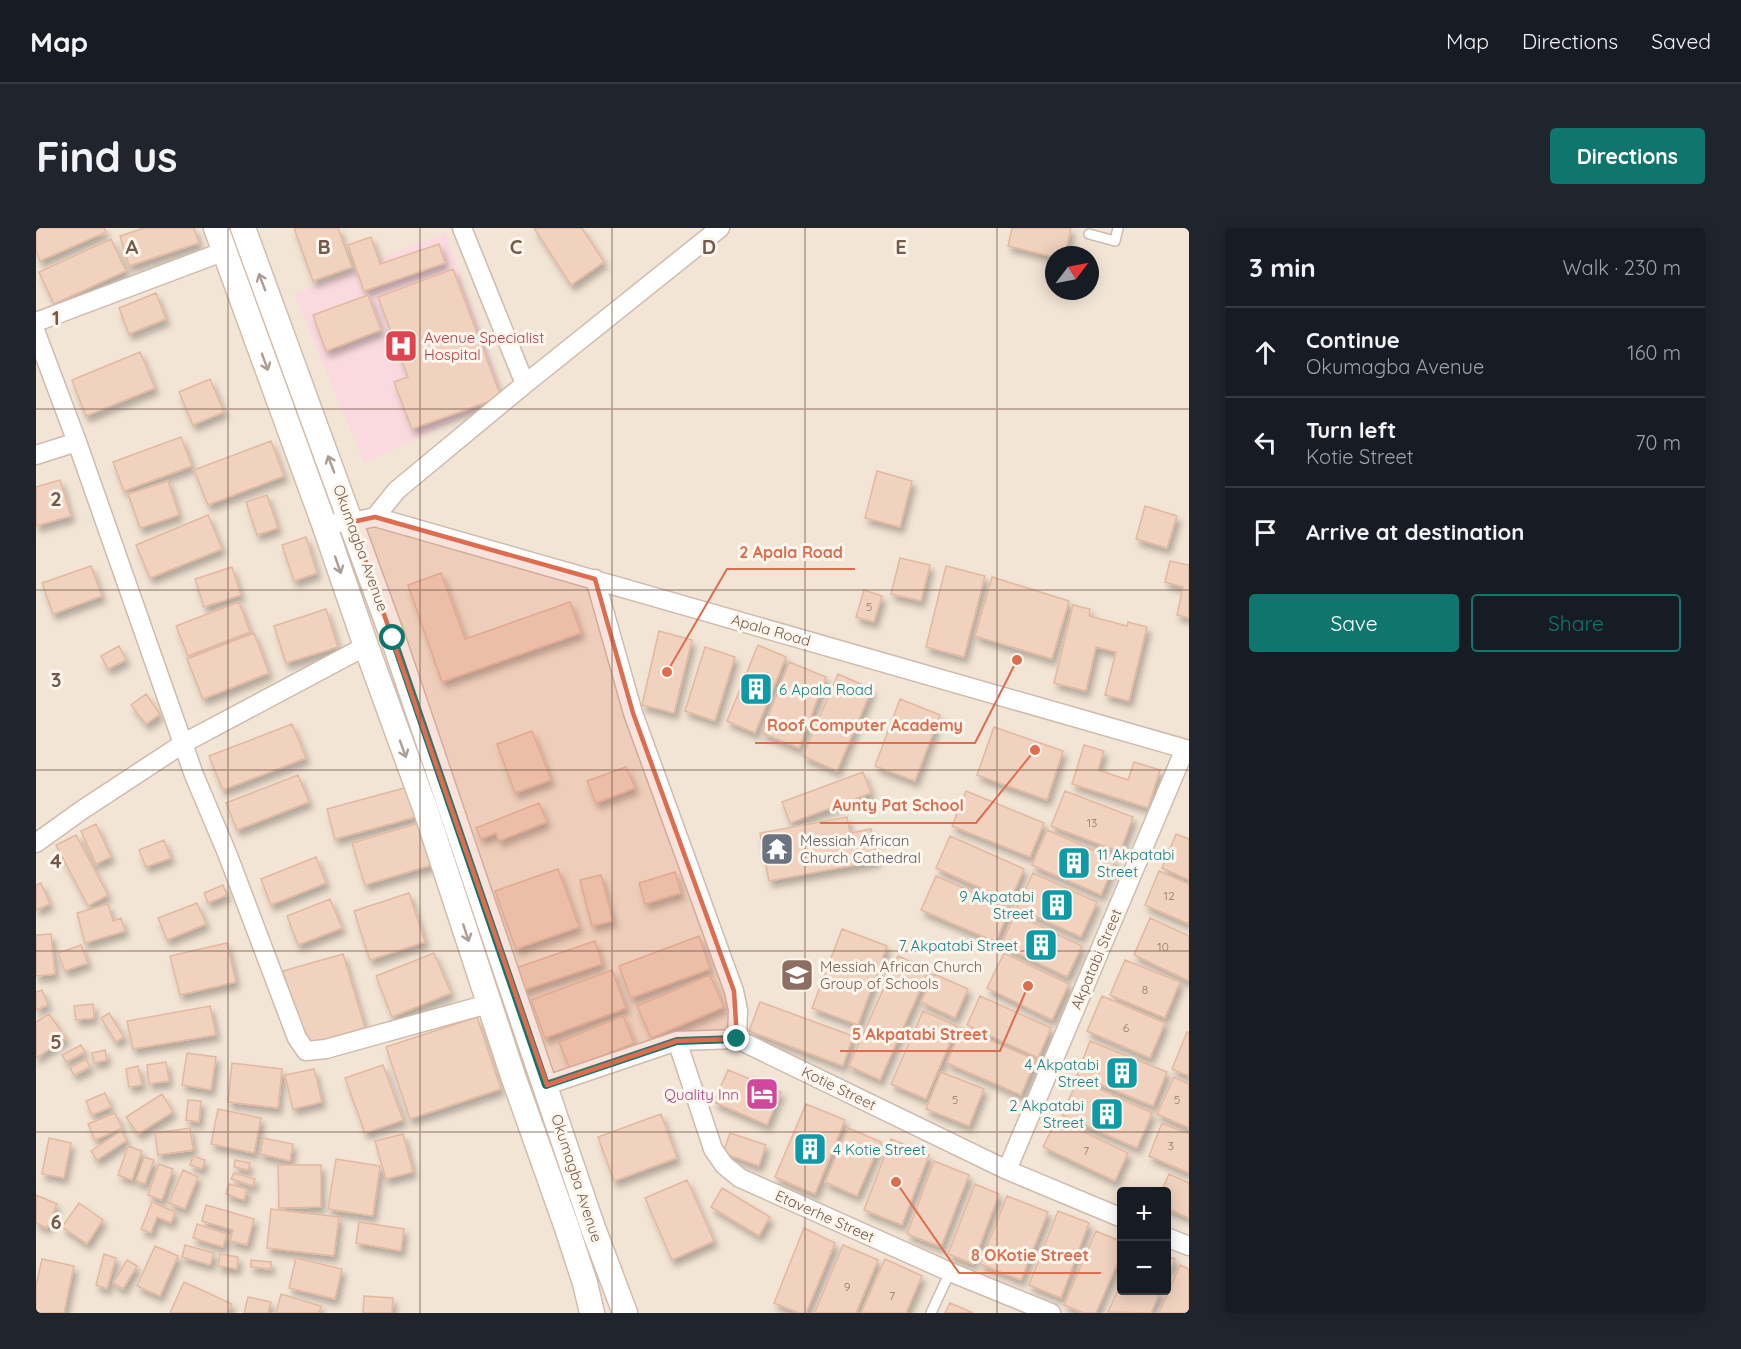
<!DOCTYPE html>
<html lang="en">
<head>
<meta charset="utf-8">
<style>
	:root { --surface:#171b24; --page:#20242c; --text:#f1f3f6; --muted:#9ea1a6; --line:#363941; --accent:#0f766e }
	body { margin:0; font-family:Quicksand,sans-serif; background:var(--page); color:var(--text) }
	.controls { position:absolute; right:18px; bottom:18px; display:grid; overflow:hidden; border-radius:6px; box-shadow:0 3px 15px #0003 }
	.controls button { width:54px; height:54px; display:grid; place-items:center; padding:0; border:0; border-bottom:2px solid var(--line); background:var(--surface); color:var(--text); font:30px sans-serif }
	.compass { position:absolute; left:1009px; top:18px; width:54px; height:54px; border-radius:50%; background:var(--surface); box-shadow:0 3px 15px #0003; rotate:58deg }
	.stop { position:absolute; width:18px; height:18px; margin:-14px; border:4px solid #0f766e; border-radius:50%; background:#fff }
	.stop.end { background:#0f766e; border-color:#fff; box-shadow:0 2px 6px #0008 }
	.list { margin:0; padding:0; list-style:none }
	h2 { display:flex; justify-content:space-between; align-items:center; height:78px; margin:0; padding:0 24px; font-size:26px }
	h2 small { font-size:20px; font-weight:400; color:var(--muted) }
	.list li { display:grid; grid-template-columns:39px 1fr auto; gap:18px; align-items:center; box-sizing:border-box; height:90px; padding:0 24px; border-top:2px solid var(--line) }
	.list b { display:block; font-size:22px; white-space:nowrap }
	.list p { margin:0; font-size:20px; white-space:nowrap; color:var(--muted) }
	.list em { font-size:20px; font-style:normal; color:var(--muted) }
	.actions { display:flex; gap:12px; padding:18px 24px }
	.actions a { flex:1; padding:14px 0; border:2px solid var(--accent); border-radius:6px; text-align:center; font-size:21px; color:var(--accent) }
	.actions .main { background:var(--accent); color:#fff }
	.icon { flex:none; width:33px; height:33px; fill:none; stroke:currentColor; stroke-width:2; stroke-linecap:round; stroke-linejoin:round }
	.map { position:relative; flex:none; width:1153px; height:1085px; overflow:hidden; border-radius:6px }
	header { display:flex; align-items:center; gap:36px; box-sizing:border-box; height:84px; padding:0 30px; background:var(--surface); border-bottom:2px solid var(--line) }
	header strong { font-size:28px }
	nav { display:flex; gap:33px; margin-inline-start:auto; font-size:21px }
	.intro { display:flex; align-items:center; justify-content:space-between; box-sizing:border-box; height:144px; padding:0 36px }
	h1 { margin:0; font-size:42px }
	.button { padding:15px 27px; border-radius:6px; background:var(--accent); color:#fff; font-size:21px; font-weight:700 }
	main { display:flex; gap:36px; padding:0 36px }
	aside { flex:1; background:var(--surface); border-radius:6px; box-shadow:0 3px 15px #0003 }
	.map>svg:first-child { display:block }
</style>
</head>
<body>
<header>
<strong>Map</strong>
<nav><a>Map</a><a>Directions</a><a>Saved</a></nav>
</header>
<div class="intro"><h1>Find us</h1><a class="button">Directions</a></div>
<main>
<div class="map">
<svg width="1153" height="1085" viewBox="0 0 1153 1085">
	<defs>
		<filter id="shadow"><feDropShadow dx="3.5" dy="6" stdDeviation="3" flood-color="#0004"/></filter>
	</defs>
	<rect width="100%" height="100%" fill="#fcf3e7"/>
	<path fill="#f3e5d5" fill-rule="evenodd" d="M0,0H1153V1085H0ZM1018,27H1054V63H1018ZM1086,964H1130V1062H1086Z"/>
	<path fill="#fadade" d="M409,4L468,170L328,235L258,66Z"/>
	<path fill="#f1d2bf" stroke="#e3b89f" stroke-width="1.5" filter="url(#shadow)" d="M0,0H68L70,4L4,33L0,22Z
		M108,0H158L163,15L93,38L84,8Z
		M258,0H302L316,39L277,53Z
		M498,0H546L568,34L535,57Z
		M976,0H1035L1029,27H1018V29L972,18Z
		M335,9L344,36L403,16L409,35L328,63L312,17Z
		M75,11L90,43L18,76L3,44Z
		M417,41L465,169L376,201L358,154L372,149L342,69Z
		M120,65L130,91L93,106L83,80Z
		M332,67L345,102L290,123L277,87Z
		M104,124L119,160L50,188L36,152Z
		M174,151L188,184L157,197L143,164Z
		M145,209L156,238L88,263L77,234Z
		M235,213L248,248L172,277L158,242Z
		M841,243L876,253L864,299L829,290Z
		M24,252L35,288L0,298V259Z
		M132,253L143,287L104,300L92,266Z
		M231,267L242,300L221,307L210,274Z
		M1109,278L1141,288L1131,320L1100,311Z
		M172,287L186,321L114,350L100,317Z
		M270,309L281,345L258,353L246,317Z
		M864,330L894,337L885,373L855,366Z
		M1134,333L1153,337V390L1141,387L1147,359L1129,354Z
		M55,338L66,368L17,386L6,355Z
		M910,338L949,348L928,429L890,419Z
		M196,339L205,367L168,379L159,351Z
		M405,345L429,411L534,374L545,405L406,454L372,357Z
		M956,349L1033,373L1016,431L939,408Z
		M828,362L846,368L838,394L820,389Z
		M203,374L214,404L152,428L140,398Z
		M1037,377L1054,381L1053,388L1091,398L1092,394L1111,399L1093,473L1069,467L1080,424L1060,419L1050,463L1018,455Z
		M290,381L302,419L250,435L238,398Z
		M623,403L656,412L638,485L606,477Z
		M218,405L233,445L167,471L151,431Z
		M722,417L750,429L719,505L691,493Z
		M83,418L90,432L72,441L65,428Z
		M669,419L699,429L679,493L649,483Z
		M753,434L790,449L763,520L726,505Z
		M802,446L836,461L801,543L767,528Z
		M110,466L124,486L110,496L95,477Z
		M864,471L904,487L879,553L839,538Z
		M256,496L270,530L187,562L173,528Z
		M958,499L1027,523L1011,572L941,547Z
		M496,503L515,552L479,565L461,516Z
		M1048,517L1068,523L1062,542L1092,552L1098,534L1124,542L1112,580L1036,556Z
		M590,539L599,560L560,575L551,553Z
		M827,544L835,565L754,595L746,574Z
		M262,547L273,574L201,602L190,575Z
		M372,559L380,589L299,611L291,581Z
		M930,563L1008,595L994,629L916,598Z
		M1029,563L1097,589L1084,624L1015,598Z
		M503,575L511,594L463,613L460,605L445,611L440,600Z
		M811,589L814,605L835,601L841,633L733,653L724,605Z
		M386,594L399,636L329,657L316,615Z
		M60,596L75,629L60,636L45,603Z
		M1011,602L1080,632L1065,667L996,637Z
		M1140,606L1153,611V652L1126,640Z
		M40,607L72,667L52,678L20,617Z
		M914,608L988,641L974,673L900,640Z
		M128,612L135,630L110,639L103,622Z
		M280,629L290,655L235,677L225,651Z
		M522,641L543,699L480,721L459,663Z
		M1123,643L1153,656V696L1109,677Z
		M639,644L645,665L609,676L603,655Z
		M997,645L1061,674L1045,709L981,680Z
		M565,647L577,693L556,698L544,652Z
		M900,648L974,680L960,714L885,682Z
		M5,655L14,676L0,682V657Z
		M187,657L191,667L172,675L168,665Z
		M373,665L389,714L334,732L318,683Z
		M294,671L306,700L262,717L251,688Z
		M161,675L170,696L131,712L122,690Z
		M72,676L77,693L85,690L89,703L49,715L41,685Z
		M979,686L1046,718L1031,749L965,717Z
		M1114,690L1153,708V753L1098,727Z
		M806,701L851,718L822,797L776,780Z
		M15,706L19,746L0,748V707Z
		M663,708L674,741L595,770L583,738Z
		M559,713L566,736L485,763L477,741Z
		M191,715L200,754L144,767L134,728Z
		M45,717L52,735L29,743L22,725Z
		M398,725L415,765L356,789L340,748Z
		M968,725L1033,756L1016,792L951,760Z
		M307,726L329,800L268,817L247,743Z
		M862,728L893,742L844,852L813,838Z
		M1089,732L1144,754L1129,790L1074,767Z
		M576,742L590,780L509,810L495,772Z
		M898,746L932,761L919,790L885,774Z
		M674,747L688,779L615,810L601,778Z
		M6,762L12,777L0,782V764Z
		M944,768L1015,800L1002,830L931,797Z
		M1066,768L1129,795L1114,830L1051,803Z
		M724,774L817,808L807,838L713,803Z
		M57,776L58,790L40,792L38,778Z
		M174,778L180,807L97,821L91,793Z
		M887,783L921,798L890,871L855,856Z
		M73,785L88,809L80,814L65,790Z
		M13,786L30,810L0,830V794Z
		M587,788L598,815L534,841L523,814Z
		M441,789L465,861L374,891L350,819Z
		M925,800L1000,832L985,867L911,835Z
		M1151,804L1153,805V848L1136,841Z
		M1054,813L1131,844L1117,878L1041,847Z
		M45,817L49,824L30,834L26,827Z
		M69,822L71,832L58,835L56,825Z
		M151,825L180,829L175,862L146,857Z
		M50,831L54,839L38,847L34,840Z
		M130,834L133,853L113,856L111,837Z
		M196,835L246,841L242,880L192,874Z
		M347,837L367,892L329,905L309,850Z
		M102,838L106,857L93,859L90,841Z
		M278,841L286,874L257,881L249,847Z
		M692,842L745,864L731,897L678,874Z
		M905,844L948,861L933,898L890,881Z
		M1138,849L1153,856V900L1121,886Z
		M1042,851L1116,885L1101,920L1026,887Z
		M69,865L75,879L56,887L50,873Z
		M126,866L137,884L102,906L90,889Z
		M152,872L165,873L163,894L150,892Z
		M770,876L809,892L779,966L739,949Z
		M182,881L225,890L218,925L175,916Z
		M79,885L86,900L59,912L52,896Z
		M625,886L641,930L578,953L562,909Z
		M1021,891L1092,925L1079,953L1007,919Z
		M1126,895L1153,906V945L1113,928Z
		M154,900L157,922L122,927L119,905Z
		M812,900L845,914L821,968L789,954Z
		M85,903L91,912L61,932L55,923Z
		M694,905L730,917L723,938L687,925Z
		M367,906L377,944L350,951L339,913Z
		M13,910L35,915L28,950L6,946Z
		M227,910L257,916L254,933L224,926Z
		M855,911L893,927L866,997L828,982Z
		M92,918L106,923L96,952L82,947Z
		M157,928L169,932L166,941L154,937Z
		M108,929L118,932L109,956L100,953Z
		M300,931L344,938L337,988L292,981Z
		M199,932L214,935L212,942L198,939Z
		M898,933L933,947L905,1019L871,1006Z
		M123,936L137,941L126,972L112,967Z
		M242,937H285V979L243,980Z
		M147,942L162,949L149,981L133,975Z
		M198,945L219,951L217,958L195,951Z
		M1133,946L1153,955V990L1130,980V964H1125Z
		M651,952L678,1013L636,1032L609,970Z
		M193,956L211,961L208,972L190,966Z
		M939,956L963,966L937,1036L912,1026Z
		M686,960L734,989L723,1008L675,979Z
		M0,967L21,976L11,1000L0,995Z
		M971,968L1012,984L985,1052L944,1036Z
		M116,974L139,984L135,995L121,989L115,1005L105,1001Z
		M43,975L67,992L51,1016L26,999Z
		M170,977L218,991L211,1017L194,1013L197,1002L166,993Z
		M235,981L303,989L298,1028L231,1020Z
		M1022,983L1053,995L1025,1070L993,1057Z
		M323,994L368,1001L365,1023L320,1015Z
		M161,996L191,1006L187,1019L157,1010Z
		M768,1000L799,1015L770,1085H763L738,1075Z
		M1060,1003L1086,1014V1025L1060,1085H1047L1028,1077Z
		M149,1017L178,1025L174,1037L146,1029Z
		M807,1017L842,1032L820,1085H782L779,1084Z
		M119,1018L142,1028L124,1068L101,1058Z
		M68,1026L80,1030L71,1061L60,1057Z
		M184,1026L202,1029L201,1041L182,1038Z
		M1130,1028L1139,1031L1130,1050Z
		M260,1030L306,1041L299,1071L253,1060Z
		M6,1031L38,1038L28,1085H0V1058Z
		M849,1031L886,1048L870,1085H825Z
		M91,1032L101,1038L87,1061L77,1055Z
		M215,1032L235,1034V1041L215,1039Z
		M1144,1037L1153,1041V1085H1123Z
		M1086,1053V1062H1125L1115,1085L1072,1084Z
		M148,1054L196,1076L192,1085H134Z
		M245,1066L285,1078L283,1085H240Z
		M328,1068L357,1070L356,1085H327Z
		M212,1069L235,1074L232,1085H208Z
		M914,1075L937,1085H909Z"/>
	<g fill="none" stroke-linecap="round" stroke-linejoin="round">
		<defs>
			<path id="service" d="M1053,6L1079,13L1082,0
				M895,1085L914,1044"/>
			<path id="minor" d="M426,0L489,156
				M0,94L189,23
				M0,105L41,214L158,547L191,625L261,810L270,823L290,821L452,776
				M0,227L41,214
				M339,289L361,262L489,156L684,0
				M288,296L316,294L339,289L1153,522
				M559,351L597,485L698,763L702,782L701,811
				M0,615L46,582L148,515L330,418
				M641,813L677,921L688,937L704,950L914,1044L1015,1085
				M511,857L641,813L701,811L971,942L1086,990
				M971,942L1149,521
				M1130,1009L1153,1018"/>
			<path id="secondary" d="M180,0L288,296L330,418L389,580L477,848L530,997L549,1055L556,1085
				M207,0L357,410L557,1000L589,1085"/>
		</defs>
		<use href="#service" stroke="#cebbad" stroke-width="12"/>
		<use href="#minor" stroke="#cebbad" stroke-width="21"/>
		<use href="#secondary" stroke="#d2bdad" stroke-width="27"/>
		<use href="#service" stroke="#fff" stroke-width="9"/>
		<use href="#minor" stroke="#fff" stroke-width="18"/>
		<use href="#secondary" stroke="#fff" stroke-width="24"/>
	</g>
	<defs><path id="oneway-shaft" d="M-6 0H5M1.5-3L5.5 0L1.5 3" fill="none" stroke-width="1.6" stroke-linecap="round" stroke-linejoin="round" transform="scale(1.5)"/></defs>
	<g stroke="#ac9c93">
		<use href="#oneway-shaft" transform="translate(226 54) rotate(-111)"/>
		<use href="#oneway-shaft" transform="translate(229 134) rotate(70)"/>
		<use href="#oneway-shaft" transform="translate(295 236) rotate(-111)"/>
		<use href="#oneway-shaft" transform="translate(302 337) rotate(71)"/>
		<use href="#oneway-shaft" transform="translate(367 521) rotate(70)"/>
		<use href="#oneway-shaft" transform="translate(430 705) rotate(72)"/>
	</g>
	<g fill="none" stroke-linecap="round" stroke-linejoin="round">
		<path stroke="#0f766e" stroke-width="8" d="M357,410L510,857L641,813L701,811"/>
	</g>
	<path fill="#de6c4e" fill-opacity="0.2" stroke="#de6c4e" stroke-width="4.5" stroke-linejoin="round" d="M339,289L559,351L597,485L698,763L701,811L641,813L511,857L316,294Z"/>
	<path fill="none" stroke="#755a4b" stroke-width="1.5" stroke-opacity="0.55" d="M192,0V1085M384,0V1085M576,0V1085M769,0V1085M961,0V1085M0,181H1153M0,362H1153M0,542H1153M0,723H1153M0,904H1153"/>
	<defs>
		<symbol id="hospital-square" viewBox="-11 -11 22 22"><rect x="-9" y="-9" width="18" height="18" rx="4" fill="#e0444e" stroke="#fff7ed"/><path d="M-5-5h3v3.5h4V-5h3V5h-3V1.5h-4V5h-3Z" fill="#fff"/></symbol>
		<symbol id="building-square" viewBox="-11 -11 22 22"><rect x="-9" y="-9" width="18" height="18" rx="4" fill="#0f9aa8" stroke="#fff7ed"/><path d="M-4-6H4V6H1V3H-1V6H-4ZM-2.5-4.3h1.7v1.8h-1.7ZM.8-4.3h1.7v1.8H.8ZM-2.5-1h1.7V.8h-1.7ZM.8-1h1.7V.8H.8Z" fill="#fff"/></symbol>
		<symbol id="temple-square" viewBox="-11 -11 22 22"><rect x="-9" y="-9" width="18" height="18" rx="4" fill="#6b7280" stroke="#fff7ed"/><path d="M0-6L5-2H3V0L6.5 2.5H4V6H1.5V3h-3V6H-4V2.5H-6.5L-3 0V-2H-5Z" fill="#fff"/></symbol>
		<symbol id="school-square" viewBox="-11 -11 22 22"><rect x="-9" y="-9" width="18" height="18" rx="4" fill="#8d6e63" stroke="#fff7ed"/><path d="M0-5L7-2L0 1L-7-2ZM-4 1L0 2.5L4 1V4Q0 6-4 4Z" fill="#fff"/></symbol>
		<symbol id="hotel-square" viewBox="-11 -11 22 22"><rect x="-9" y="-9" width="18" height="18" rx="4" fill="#d1479c" stroke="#fff7ed"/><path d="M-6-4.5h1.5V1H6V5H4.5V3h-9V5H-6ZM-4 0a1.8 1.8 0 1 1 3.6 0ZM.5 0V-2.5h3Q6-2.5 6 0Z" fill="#fff"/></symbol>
	</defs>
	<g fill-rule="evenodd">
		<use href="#hospital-square" x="346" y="99" width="38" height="38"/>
		<use href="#building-square" x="701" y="442" width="38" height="38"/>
		<use href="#temple-square" x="722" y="602" width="38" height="38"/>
		<use href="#building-square" x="1019" y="616" width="38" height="38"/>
		<use href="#building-square" x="1002" y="658" width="38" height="38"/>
		<use href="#building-square" x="986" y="698" width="38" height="38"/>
		<use href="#school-square" x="742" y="728" width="38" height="38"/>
		<use href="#building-square" x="1067" y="826" width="38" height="38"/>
		<use href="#hotel-square" x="707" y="847" width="38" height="38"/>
		<use href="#building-square" x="1052" y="867" width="38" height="38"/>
		<use href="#building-square" x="755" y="902" width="38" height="38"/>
	</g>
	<g text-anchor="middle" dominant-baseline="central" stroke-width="6" stroke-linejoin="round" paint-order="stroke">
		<g font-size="12" fill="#947868">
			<text x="833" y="378">5</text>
			<text x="1056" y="594">13</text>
			<text x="1133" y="667">12</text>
			<text x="1127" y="718">10</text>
			<text x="1109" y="761">8</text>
			<text x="1090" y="799">6</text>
			<text x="919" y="871">5</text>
			<text x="1141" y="871">5</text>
			<text x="1135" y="917">3</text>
			<text x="1050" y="922">7</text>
			<text x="811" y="1058">9</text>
			<text x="856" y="1067">7</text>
		</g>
		<g font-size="15" fill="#be3a42" stroke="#fff7ed" text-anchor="start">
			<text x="388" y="109">Avenue Specialist<tspan x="388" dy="17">Hospital</tspan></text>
		</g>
		<g font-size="15" fill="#755a4b" stroke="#fff7ed">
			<text transform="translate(325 320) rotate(70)">Okumagba Avenue</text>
			<text transform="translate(735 402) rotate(16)">Apala Road</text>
			<text transform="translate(1060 731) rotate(-67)">Akpatabi Street</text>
			<text transform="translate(803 860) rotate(26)">Kotie Street</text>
			<text transform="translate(541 950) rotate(72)">Okumagba Avenue</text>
			<text transform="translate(789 988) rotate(24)">Etaverhe Street</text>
		</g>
		<g font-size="15" fill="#0d838f" stroke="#fff7ed" text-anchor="end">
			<text x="743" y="461" text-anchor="start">6 Apala Road</text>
			<text x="1061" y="626" text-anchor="start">11 Akpatabi<tspan x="1061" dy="17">Street</tspan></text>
			<text x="998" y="668">9 Akpatabi<tspan x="998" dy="17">Street</tspan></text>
			<text x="982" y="717">7 Akpatabi Street</text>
			<text x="1063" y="836">4 Akpatabi<tspan x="1063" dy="17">Street</tspan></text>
			<text x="1048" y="877">2 Akpatabi<tspan x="1048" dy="17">Street</tspan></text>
			<text x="797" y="921" text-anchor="start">4 Kotie Street</text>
		</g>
		<g font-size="15" fill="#5b616d" stroke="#fff7ed" text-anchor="start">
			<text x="764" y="612">Messiah African<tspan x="764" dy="17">Church Cathedral</tspan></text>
		</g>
		<g font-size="15" fill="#785e54" stroke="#fff7ed" text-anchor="start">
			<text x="784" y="738">Messiah African Church<tspan x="784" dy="17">Group of Schools</tspan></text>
		</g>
		<g font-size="15" fill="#b23c85" stroke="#fff7ed" text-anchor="end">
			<text x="703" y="866">Quality Inn</text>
		</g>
	</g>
	<g font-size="20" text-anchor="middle" font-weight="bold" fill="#755a4b" stroke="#fff7ed" stroke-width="6" stroke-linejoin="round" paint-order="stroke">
		<text x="96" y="26">A</text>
		<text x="288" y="26">B</text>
		<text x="480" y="26">C</text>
		<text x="673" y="26">D</text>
		<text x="865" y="26">E</text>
		<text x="20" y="97">1</text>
		<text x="20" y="278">2</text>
		<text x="20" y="459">3</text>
		<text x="20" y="640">4</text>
		<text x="20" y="821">5</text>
		<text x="20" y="1001">6</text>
	</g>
	<path fill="none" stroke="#de6c4e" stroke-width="2" d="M631 444L691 341H819M981 432L939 515H719M999 522L940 595H784M992 758L964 823H804M860 954L923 1045H1065"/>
	<g fill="#de6c4e" stroke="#fff7ed" stroke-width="2">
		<circle cx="631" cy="444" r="6"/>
		<circle cx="981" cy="432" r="6"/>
		<circle cx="999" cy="522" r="6"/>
		<circle cx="992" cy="758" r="6"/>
		<circle cx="860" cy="954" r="6"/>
	</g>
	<g font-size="16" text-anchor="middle" font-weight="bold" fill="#de6c4e" stroke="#fff7ed" stroke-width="6" stroke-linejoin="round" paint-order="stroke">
		<text x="755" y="330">2 Apala Road</text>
		<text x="829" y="503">Roof Computer Academy</text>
		<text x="862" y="583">Aunty Pat School</text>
		<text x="884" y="812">5 Akpatabi Street</text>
		<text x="994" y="1033">8 OKotie Street</text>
	</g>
</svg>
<div class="controls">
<button>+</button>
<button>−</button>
</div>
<svg class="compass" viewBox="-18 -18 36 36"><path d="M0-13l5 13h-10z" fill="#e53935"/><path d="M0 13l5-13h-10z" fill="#9ea1a6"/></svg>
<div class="stop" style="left:357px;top:410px"></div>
<div class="stop end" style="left:701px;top:811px"></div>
</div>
<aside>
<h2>3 min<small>Walk · 230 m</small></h2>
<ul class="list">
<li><svg class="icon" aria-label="ahead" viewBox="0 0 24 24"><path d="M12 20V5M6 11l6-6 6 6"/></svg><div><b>Continue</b><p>Okumagba Avenue</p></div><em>160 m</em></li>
<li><svg class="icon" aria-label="left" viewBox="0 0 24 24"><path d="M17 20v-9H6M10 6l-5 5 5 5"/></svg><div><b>Turn left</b><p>Kotie Street</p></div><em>70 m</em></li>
<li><svg class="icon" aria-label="arrive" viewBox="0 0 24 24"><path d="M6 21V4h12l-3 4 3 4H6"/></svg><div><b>Arrive at destination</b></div></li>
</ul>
<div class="actions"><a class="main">Save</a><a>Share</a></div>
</aside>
</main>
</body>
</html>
